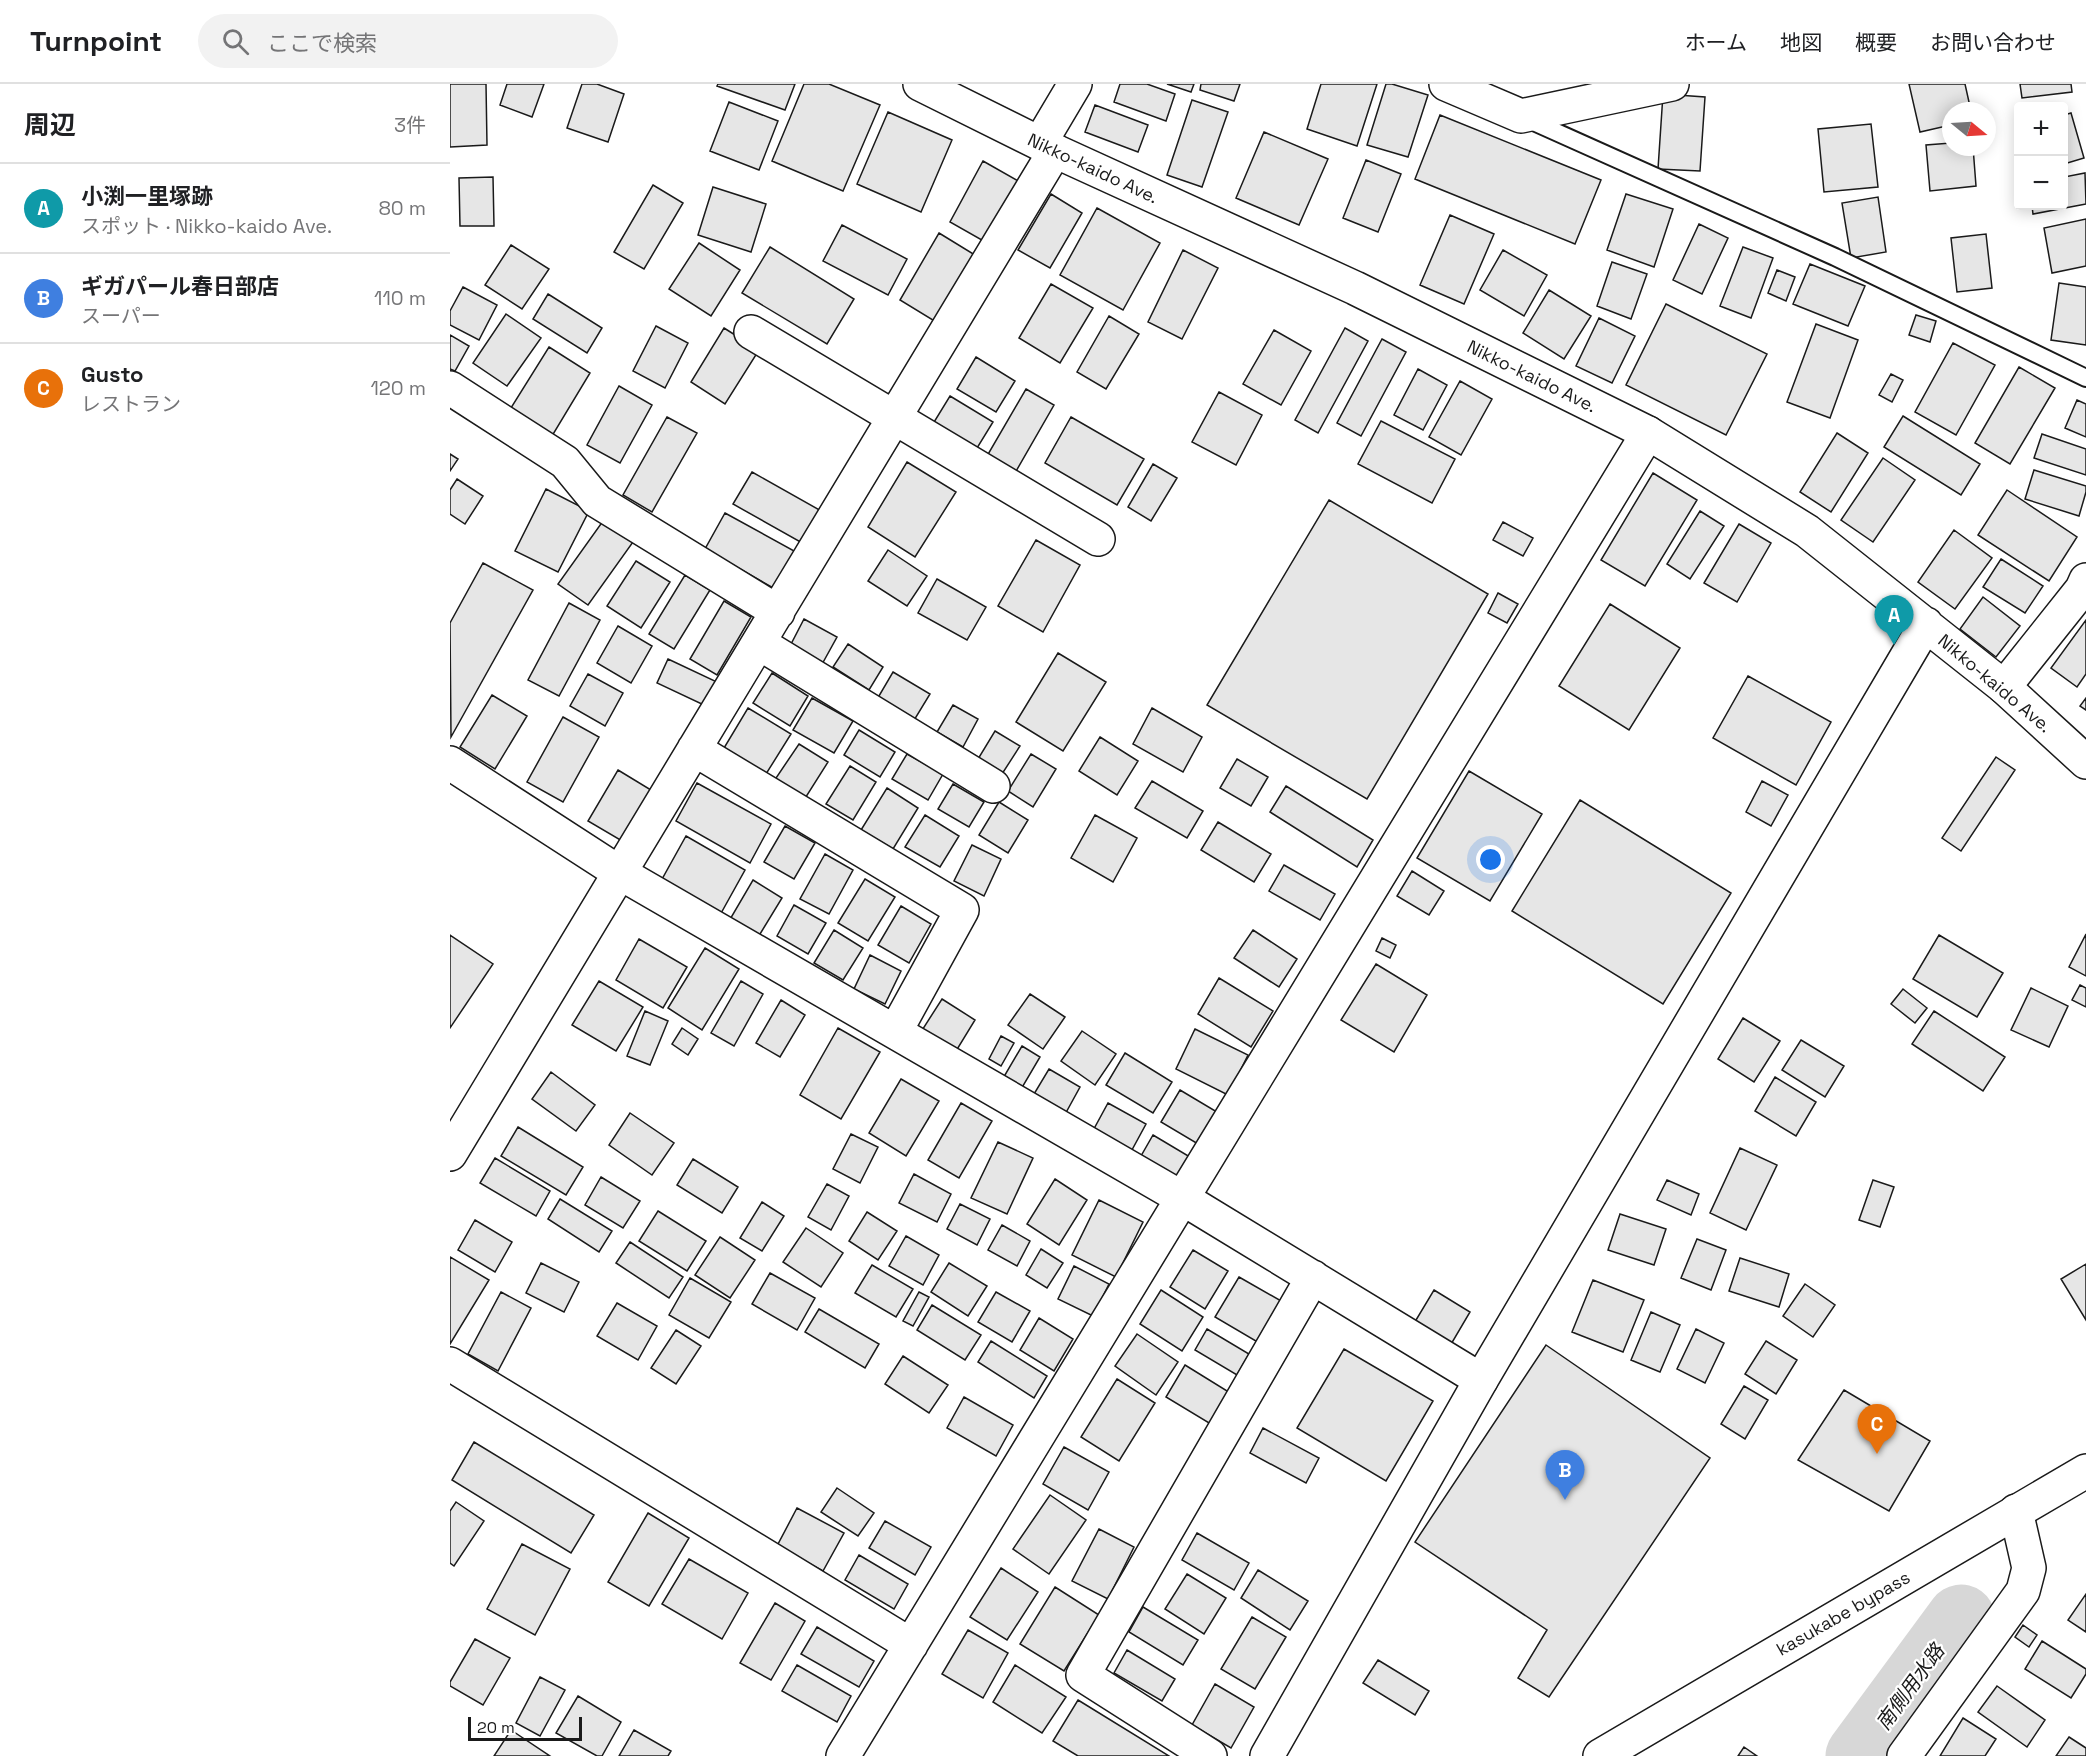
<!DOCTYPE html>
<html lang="ja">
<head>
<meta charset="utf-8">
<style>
	:root { --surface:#fff; --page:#f2f2f2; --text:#202124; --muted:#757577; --line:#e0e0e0; --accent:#111827 }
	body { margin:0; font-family:"Space Grotesk","Noto Sans JP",sans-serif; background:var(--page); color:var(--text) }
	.controls { position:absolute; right:18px; top:18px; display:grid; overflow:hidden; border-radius:6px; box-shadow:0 3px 15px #0003 }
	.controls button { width:54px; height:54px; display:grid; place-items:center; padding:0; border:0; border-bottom:2px solid var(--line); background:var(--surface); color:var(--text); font:30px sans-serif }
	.compass { position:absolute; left:1492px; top:18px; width:54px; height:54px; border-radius:50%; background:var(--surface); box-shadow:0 3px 15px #0003; rotate:108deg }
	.scale { position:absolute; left:18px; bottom:15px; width:114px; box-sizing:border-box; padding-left:6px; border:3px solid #1a1a1a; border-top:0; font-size:16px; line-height:21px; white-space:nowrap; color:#1a1a1a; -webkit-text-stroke:4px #fff; paint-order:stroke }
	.you { position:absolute; left:1041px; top:776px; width:21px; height:21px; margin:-15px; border:4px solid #fff; border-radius:50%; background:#1a73e8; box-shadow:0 0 0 9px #1a73e833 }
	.badge { display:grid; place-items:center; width:39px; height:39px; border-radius:50%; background:var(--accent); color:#fff; font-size:20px; font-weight:700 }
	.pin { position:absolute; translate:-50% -50px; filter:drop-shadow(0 2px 3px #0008) }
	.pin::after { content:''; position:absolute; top:32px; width:21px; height:18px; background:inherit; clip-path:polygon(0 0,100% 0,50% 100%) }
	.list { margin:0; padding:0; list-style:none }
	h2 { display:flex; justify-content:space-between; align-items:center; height:78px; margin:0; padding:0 24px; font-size:26px }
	h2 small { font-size:20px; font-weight:400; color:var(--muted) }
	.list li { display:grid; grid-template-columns:39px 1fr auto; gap:18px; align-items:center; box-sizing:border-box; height:90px; padding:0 24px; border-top:2px solid var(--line) }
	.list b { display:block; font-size:22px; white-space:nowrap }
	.list p { margin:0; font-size:20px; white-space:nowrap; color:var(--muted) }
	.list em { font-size:20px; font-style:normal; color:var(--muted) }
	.icon { flex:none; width:33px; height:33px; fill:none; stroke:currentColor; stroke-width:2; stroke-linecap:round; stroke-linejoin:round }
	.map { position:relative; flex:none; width:1636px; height:1672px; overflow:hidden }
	header { display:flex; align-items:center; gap:36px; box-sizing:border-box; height:84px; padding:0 30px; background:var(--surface); border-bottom:2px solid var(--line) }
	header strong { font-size:28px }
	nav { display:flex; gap:33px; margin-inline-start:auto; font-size:21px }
	.search { width:420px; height:54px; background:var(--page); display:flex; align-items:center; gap:15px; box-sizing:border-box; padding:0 21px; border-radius:33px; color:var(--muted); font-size:22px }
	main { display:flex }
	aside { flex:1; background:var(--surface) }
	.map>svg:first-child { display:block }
</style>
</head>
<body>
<header>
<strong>Turnpoint</strong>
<div class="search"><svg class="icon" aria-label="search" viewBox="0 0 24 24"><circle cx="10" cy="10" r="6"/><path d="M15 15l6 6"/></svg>ここで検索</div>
<nav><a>ホーム</a><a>地図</a><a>概要</a><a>お問い合わせ</a></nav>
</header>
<main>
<aside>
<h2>周辺<small>3件</small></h2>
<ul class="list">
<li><span class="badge" style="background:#0f9aa8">A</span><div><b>小渕一里塚跡</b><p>スポット · Nikko-kaido Ave.</p></div><em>80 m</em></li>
<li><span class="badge" style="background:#3f7fe0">B</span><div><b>ギガパール春日部店</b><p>スーパー</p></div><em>110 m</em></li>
<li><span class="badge" style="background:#e8710a">C</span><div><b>Gusto</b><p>レストラン</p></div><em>120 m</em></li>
</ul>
</aside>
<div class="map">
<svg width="1636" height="1672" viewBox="0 0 1636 1672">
	<rect width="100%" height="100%" fill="#fff"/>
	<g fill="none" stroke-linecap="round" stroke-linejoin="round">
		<path stroke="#d7d7d7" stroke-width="69" d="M1410,1672L1511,1535"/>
	</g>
	<path fill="#e6e6e6" stroke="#1a1a1a" stroke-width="1.5" d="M0,0H36L37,61L0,63Z
		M57,0H94L82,33L50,21Z
		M132,0H147L174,10L158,58L117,44Z
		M268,0H345L335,26L267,2Z
		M354,0H379L430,21L393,107L322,77Z
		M670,0H697L725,10L716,37L664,18Z
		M717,0H744L741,8Z
		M751,0H790L784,17L750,6Z
		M871,0H927L907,62L857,45Z
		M936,0H942L978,11L958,73L917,61Z
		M1459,0H1515L1521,27H1501V41L1470,48Z
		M1570,0H1621L1622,8L1572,14Z
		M1213,10L1255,13L1250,87L1208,85Z
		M742,16L778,28L752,103L717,91Z
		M279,18L328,37L309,86L260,67Z
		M645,21L698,41L688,68L635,48Z
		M438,28L502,56L471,128L407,100Z
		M1621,29L1634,74L1614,80V31Z
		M990,31L1151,96L1125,160L965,95Z
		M1421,40L1428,103L1374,108L1368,45Z
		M814,48L878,75L849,141L786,114Z
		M1501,59V63H1523L1526,102L1480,107L1476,61Z
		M916,76L951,90L928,148L893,134Z
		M533,77L570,98L537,159L500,138Z
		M1635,89L1636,120L1583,130L1582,122H1614V93Z
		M43,93L44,142H10L9,94Z
		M203,101L233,119L194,185L164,168Z
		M263,103L316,120L301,168L248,151Z
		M601,110L632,129L600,184L568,166Z
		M1176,110L1223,125L1204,183L1157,166Z
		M1428,113L1436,168L1401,174L1392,119Z
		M647,124L710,159L673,226L610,191Z
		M1000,131L1044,150L1014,220L970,201Z
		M1636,135V182L1602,189L1594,144Z
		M1249,140L1278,154L1252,210L1223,196Z
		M392,141L457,175L438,211L373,177Z
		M489,149L525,171L486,238L450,216Z
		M1536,150L1542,204L1507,208L1501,154Z
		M249,159L290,186L261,232L219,205Z
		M61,161L99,185L72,225L35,201Z
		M320,163L404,215L377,260L292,209Z
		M1293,163L1323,174L1301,234L1270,222Z
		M733,166L768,184L732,255L698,238Z
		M1053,166L1097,191L1074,232L1030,206Z
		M1162,178L1197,190L1181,235L1147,222Z
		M1360,180L1415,202L1398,242L1343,220Z
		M1327,186L1345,193L1336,217L1318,209Z
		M1609,199L1636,203V261L1601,256Z
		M601,200L643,224L610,279L569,254Z
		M13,203L47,221L29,256L0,241V227Z
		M1099,206L1141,232L1114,275L1073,249Z
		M98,210L152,244L137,269L83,235Z
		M1216,220L1317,270L1276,351L1176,301Z
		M56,230L91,254L57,302L23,279Z
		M1466,231L1486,237L1480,258L1459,251Z
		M659,232L689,250L656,305L627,288Z
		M1149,234L1185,252L1162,299L1126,282Z
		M1366,240L1408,256L1380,334L1337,318Z
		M206,242L238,259L215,304L183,287Z
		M274,244L309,266L275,320L241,298Z
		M895,244L918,257L868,349L845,336Z
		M824,246L861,267L831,321L793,300Z
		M0,251L19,262L5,287L0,285Z
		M932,255L956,268L911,352L887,339Z
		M1503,259L1545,281L1506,351L1465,328Z
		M99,263L140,289L102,352L59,327Z
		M526,273L565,297L546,328L507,305Z
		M1569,283L1605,304L1560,380L1525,359Z
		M968,285L997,301L973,346L944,331Z
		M1441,290L1453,296L1442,318L1429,311Z
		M1010,297L1042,315L1011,371L979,353Z
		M169,302L202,321L170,379L137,361Z
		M576,305L604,321L565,389L537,372Z
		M769,308L812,331L786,381L742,358Z
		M500,312L543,338L524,369L481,343Z
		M1627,316L1636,320V353L1615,344Z
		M1453,332L1530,380L1511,411L1434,363Z
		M217,333L247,349L202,428L173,411Z
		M621,333L694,375L667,421L595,379Z
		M931,337L1005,375L982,419L908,380Z
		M1387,349L1418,369L1381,428L1350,408Z
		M1592,350L1636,365V391L1584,374Z
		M0,370L8,375L0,387Z
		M1433,374L1465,396L1423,458L1391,436Z
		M457,378L506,408L465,473L418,443Z
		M703,380L727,394L701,437L678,423Z
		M1584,386L1636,402V408L1629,432L1575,415Z
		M302,388L373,428L354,460L283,420Z
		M1203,389L1247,416L1195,502L1151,476Z
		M7,395L33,412L15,440L0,430V406Z
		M96,405L139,427L108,488L65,467Z
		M1557,406L1627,453L1599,497L1528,451Z
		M879,416L1038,510L917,715L757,621Z
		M1250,427L1274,442L1240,495L1217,480Z
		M275,429L346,468L325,505L255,465Z
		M153,437L183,458L138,521L108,500Z
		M1053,438L1083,454L1073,472L1043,456Z
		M1289,440L1321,459L1287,518L1254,499Z
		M1504,446L1542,474L1505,525L1468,498Z
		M586,456L630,481L593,548L548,522Z
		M438,466L477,492L457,522L418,497Z
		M1551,475L1593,502L1575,529L1533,503Z
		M186,477L220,498L191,544L157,522Z
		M33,479L83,506L1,653L0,539Z
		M235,491L260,506L224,565L199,550Z
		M487,495L536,523L517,556L468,529Z
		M1048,509L1068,520L1057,539L1038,529Z
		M1533,513L1570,542L1546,573L1510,545Z
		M274,517L301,533L267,591L240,575Z
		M119,519L150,536L109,612L78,596Z
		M1160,520L1230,564L1179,646L1109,602Z
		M354,535L387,553L371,582L339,564Z
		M1636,536V590L1627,603L1601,584Z
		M168,542L202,562L181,599L147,579Z
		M398,560L433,583L419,606L383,583Z
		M608,569L656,598L613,667L566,638Z
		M218,575L267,598L256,622L207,599Z
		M443,588L480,610L463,638L426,617Z
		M322,589L358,612L340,642L303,619Z
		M138,590L173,609L155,642L120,622Z
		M1298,592L1381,638L1346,701L1263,654Z
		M42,611L77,632L45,685L10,663Z
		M362,614L403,637L384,669L343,646Z
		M1636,614V626L1630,622Z
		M503,621L528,635L513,663L487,648Z
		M298,624L341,650L316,690L274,664Z
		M702,624L752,653L733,688L683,660Z
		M113,633L149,653L113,718L77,698Z
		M409,646L445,668L430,693L394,671Z
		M545,647L570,662L552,690L528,675Z
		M650,653L688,677L667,711L629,687Z
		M349,660L378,678L354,716L324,697Z
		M457,670L493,690L478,716L442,695Z
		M581,670L606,685L583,723L558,707Z
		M1546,673L1565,686L1511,767L1492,754Z
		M787,675L818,693L801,722L770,704Z
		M400,682L426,698L403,736L376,720Z
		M168,686L201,706L172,757L138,737Z
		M1019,687L1092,730L1040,817L967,774Z
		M702,697L753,727L737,754L685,724Z
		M1312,697L1338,711L1321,742L1296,728Z
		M247,699L321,740L300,779L226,737Z
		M503,700L534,718L519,743L488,725Z
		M836,702L923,756L907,783L820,728Z
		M437,704L468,724L443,765L411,746Z
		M1130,716L1281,809L1213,920L1062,827Z
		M549,718L578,736L558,769L529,751Z
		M475,731L509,752L490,783L455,763Z
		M645,731L687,754L663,798L621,774Z
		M768,738L821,770L804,798L751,766Z
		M335,742L365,759L344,795L314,778Z
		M236,752L295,786L270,831L211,797Z
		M522,761L551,775L534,812L504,797Z
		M375,770L403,786L379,830L350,815Z
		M834,781L885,810L870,836L819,807Z
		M962,787L994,807L979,831L947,812Z
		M415,795L445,813L418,857L388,839Z
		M303,796L332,814L307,855L279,837Z
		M344,821L376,839L358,870L327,852Z
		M451,822L481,840L459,879L428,861Z
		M384,846L413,864L393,896L364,879Z
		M803,846L847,875L829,903L784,874Z
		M1636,850V892L1619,883Z
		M0,851L43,880L0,944Z
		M1489,851L1553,889L1527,933L1463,895Z
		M932,854L946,861L940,874L926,867Z
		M189,855L237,883L213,924L166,896Z
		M255,864L289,885L252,946L218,924Z
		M420,871L451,887L435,920L404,905Z
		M926,880L977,911L944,968L891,936Z
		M769,894L823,927L801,963L748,930Z
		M149,897L193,923L166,967L122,941Z
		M291,897L313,910L284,962L261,949Z
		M1630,901L1636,904V923L1622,916Z
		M1581,904L1618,922L1599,963L1561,946Z
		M1453,905L1477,924L1465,939L1441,920Z
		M580,910L615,933L593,965L558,941Z
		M492,915L525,936L503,972L469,951Z
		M331,916L355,931L330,973L306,959Z
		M195,927L218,937L200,981L177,972Z
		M1484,927L1555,973L1533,1007L1462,960Z
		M1293,934L1330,957L1304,998L1268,975Z
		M232,944L248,955L238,971L222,960Z
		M388,944L430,968L391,1035L350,1011Z
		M745,945L798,971L778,1011L726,985Z
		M632,947L666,970L645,1001L611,977Z
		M551,952L564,959L551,982L539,975Z
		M1351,956L1394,982L1375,1013L1332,986Z
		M572,962L590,973L570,1007L552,996Z
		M675,969L722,998L703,1029L656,1001Z
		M599,985L630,1003L613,1034L581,1015Z
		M101,988L145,1021L126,1047L82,1015Z
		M1325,993L1366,1018L1346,1052L1305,1027Z
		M451,995L489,1017L456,1072L419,1049Z
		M730,1006L767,1028L748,1060L711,1038Z
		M511,1019L542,1037L509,1094L478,1076Z
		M658,1019L696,1040L677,1075L639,1054Z
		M180,1029L224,1059L202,1091L159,1061Z
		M68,1043L133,1083L116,1111L51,1072Z
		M401,1050L428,1063L410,1099L383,1085Z
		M703,1051L740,1073L723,1100L687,1079Z
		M548,1058L583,1074L557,1130L521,1114Z
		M1290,1064L1327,1081L1296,1146L1260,1129Z
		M45,1074L100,1107L86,1132L30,1099Z
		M243,1075L288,1103L272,1129L227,1101Z
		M464,1090L501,1110L487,1138L449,1119Z
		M151,1093L190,1117L173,1144L135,1121Z
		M605,1095L637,1116L609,1161L577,1140Z
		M1217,1096L1249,1110L1241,1131L1207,1116Z
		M1423,1096L1444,1103L1430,1143L1409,1136Z
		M377,1100L399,1112L381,1146L358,1133Z
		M110,1115L162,1147L149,1168L98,1135Z
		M649,1116L693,1138L666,1193L622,1171Z
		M312,1118L334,1132L312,1167L290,1154Z
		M510,1120L540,1135L527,1161L497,1145Z
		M208,1127L256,1157L237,1187L189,1157Z
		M417,1128L447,1147L428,1176L399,1157Z
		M1170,1130L1216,1145L1204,1181L1158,1166Z
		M25,1136L62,1158L45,1188L8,1166Z
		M552,1141L580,1157L567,1182L538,1166Z
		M356,1144L393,1169L371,1203L333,1178Z
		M456,1152L489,1171L473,1201L439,1182Z
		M270,1153L305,1176L280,1214L245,1191Z
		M1247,1155L1276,1166L1261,1206L1231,1194Z
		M180,1158L233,1193L219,1214L166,1179Z
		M591,1165L613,1179L597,1204L576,1191Z
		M743,1166L778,1187L755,1225L720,1203Z
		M0,1173L39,1196L0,1260Z
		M1290,1174L1339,1190L1329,1223L1279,1207Z
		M91,1179L129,1198L114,1228L76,1209Z
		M499,1179L537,1202L518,1232L481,1208Z
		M1636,1180V1236L1611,1195Z
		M422,1181L463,1205L446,1233L405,1209Z
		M624,1182L659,1200L643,1232L608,1215Z
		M320,1189L365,1214L347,1246L302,1220Z
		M789,1193L840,1222L816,1263L765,1233Z
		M240,1194L281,1218L259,1254L219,1231Z
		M1143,1196L1194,1216L1173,1268L1122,1248Z
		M1355,1200L1385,1221L1363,1253L1333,1232Z
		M711,1206L753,1233L732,1267L690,1240Z
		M984,1206L1020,1228L1000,1262L963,1241Z
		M51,1208L81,1224L48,1287L18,1270Z
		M469,1208L479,1213L463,1242L453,1237Z
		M546,1208L580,1227L562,1258L528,1238Z
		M167,1219L207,1242L188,1276L147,1252Z
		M482,1221L531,1251L515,1276L467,1246Z
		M369,1225L429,1260L415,1284L355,1248Z
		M1201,1228L1230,1241L1210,1288L1181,1276Z
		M589,1234L623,1255L604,1287L570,1266Z
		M757,1245L799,1270L787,1291L745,1266Z
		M1246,1245L1274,1259L1255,1299L1227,1285Z
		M226,1246L251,1262L226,1300L201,1284Z
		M687,1250L728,1278L706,1311L665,1282Z
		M541,1257L597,1292L584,1314L528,1278Z
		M1316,1257L1347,1276L1326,1310L1295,1290Z
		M1096,1261L1260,1374L1099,1613L1068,1594L1097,1546L965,1458Z
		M894,1265L983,1317L936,1397L847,1344Z
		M453,1272L498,1301L479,1329L435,1300Z
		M735,1281L782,1310L764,1342L716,1313Z
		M667,1295L705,1319L669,1377L631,1353Z
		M1294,1302L1318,1316L1295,1355L1271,1340Z
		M1394,1306L1480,1357L1439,1427L1348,1376Z
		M514,1313L563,1341L546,1372L497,1344Z
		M813,1344L869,1374L856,1399L800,1369Z
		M24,1358L144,1431L121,1469L2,1396Z
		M614,1363L659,1388L638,1426L593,1400Z
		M387,1404L424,1429L408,1452L371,1428Z
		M600,1411L636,1436L599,1490L563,1465Z
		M6,1418L34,1437L4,1482L0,1479V1427Z
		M347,1424L394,1449L373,1487L327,1462Z
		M198,1429L239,1454L199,1522L158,1498Z
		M435,1437L481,1463L465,1491L419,1464Z
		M649,1445L684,1463L658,1515L622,1497Z
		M747,1449L799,1479L784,1506L732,1476Z
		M72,1460L120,1485L85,1551L37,1525Z
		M409,1471L458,1500L444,1525L395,1496Z
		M239,1475L298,1509L272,1555L212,1520Z
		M551,1484L588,1508L557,1556L520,1533Z
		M808,1486L858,1517L840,1546L791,1514Z
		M737,1490L776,1514L754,1550L715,1525Z
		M605,1503L649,1531L614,1587L570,1560Z
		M1636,1510V1548L1618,1536Z
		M325,1519L355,1537L321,1596L290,1579Z
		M693,1523L748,1556L733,1581L679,1548Z
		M802,1533L836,1553L805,1605L771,1585Z
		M1573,1541L1587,1551L1579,1563L1565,1553Z
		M367,1543L424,1577L409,1603L351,1570Z
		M518,1546L558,1569L533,1614L492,1590Z
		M25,1555L60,1574L33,1621L0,1602V1598Z
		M1592,1557L1636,1585V1590L1621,1614L1575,1585Z
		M677,1566L725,1595L712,1617L664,1589Z
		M928,1576L979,1607L965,1631L913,1599Z
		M347,1581L401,1612L387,1638L332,1607Z
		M565,1581L616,1613L592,1649L543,1618Z
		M90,1593L115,1606L90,1652L66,1639Z
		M765,1600L804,1623L781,1664L742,1641Z
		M1547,1602L1595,1636L1577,1663L1528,1628Z
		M128,1612L171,1638L152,1672H147L106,1649Z
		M628,1616L719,1672H628L603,1657Z
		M1513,1634L1546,1655L1535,1672H1490Z
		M61,1646L100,1672H44Z
		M184,1646L221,1667L218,1672H169Z
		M1619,1653L1636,1664V1672H1606Z
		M1294,1663L1307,1672H1288Z"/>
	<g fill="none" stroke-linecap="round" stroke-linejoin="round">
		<defs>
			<path id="lane" d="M1077,35L1385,173L1636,294"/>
			<path id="street" d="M996,0L1071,32L1222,0
				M590,59L625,0
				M301,248L648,455
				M0,304L115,378L147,417L328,528
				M309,559L543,702
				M1554,603L1632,505L1636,496
				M244,665L512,826L445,948
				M0,679L170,789L732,1114L1031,1296
				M0,1070L605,67
				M0,1280L461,1561
				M393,1672L1198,349
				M760,1672L633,1591L863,1193"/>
			<path id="secondary" d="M470,0L605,67L905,204L1198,349L1357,447L1554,603L1636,678
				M817,1672L1031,1296L1476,540
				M1454,1672L1573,1507L1579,1484L1566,1427"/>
			<path id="highway" d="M1150,1672L1636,1387"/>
		</defs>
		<use href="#lane" stroke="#1a1a1a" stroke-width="20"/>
		<use href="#street" stroke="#1a1a1a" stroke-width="36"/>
		<use href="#secondary" stroke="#1a1a1a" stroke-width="36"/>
		<use href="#highway" stroke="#1a1a1a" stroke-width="36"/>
		<use href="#lane" stroke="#fff" stroke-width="16"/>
		<use href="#street" stroke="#fff" stroke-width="33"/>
		<use href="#secondary" stroke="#fff" stroke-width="33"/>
		<use href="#highway" stroke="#fff" stroke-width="33"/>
	</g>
	<g text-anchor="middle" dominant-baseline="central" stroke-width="4.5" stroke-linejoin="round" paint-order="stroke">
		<g font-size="18" fill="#1a1a1a" stroke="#fff">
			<text transform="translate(643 84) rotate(25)">Nikko-kaido Ave.</text>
			<text transform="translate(1082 292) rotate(26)">Nikko-kaido Ave.</text>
			<text transform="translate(1545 599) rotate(40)">Nikko-kaido Ave.</text>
			<text transform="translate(1393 1529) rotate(-30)">kasukabe bypass</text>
		</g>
		<g font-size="20" font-style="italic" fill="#1a1a1a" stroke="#fff">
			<text transform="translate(1460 1603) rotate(-54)">南側用水路</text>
		</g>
	</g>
</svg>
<div class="controls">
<button>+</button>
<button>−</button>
</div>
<svg class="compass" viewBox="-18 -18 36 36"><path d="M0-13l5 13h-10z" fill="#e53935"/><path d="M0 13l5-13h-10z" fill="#757577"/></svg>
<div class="scale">20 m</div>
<div class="you"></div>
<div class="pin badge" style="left:1444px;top:561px;background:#0f9aa8">A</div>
<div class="pin badge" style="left:1115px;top:1416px;background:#3f7fe0">B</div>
<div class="pin badge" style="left:1427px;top:1370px;background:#e8710a">C</div>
</div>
</main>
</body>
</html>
